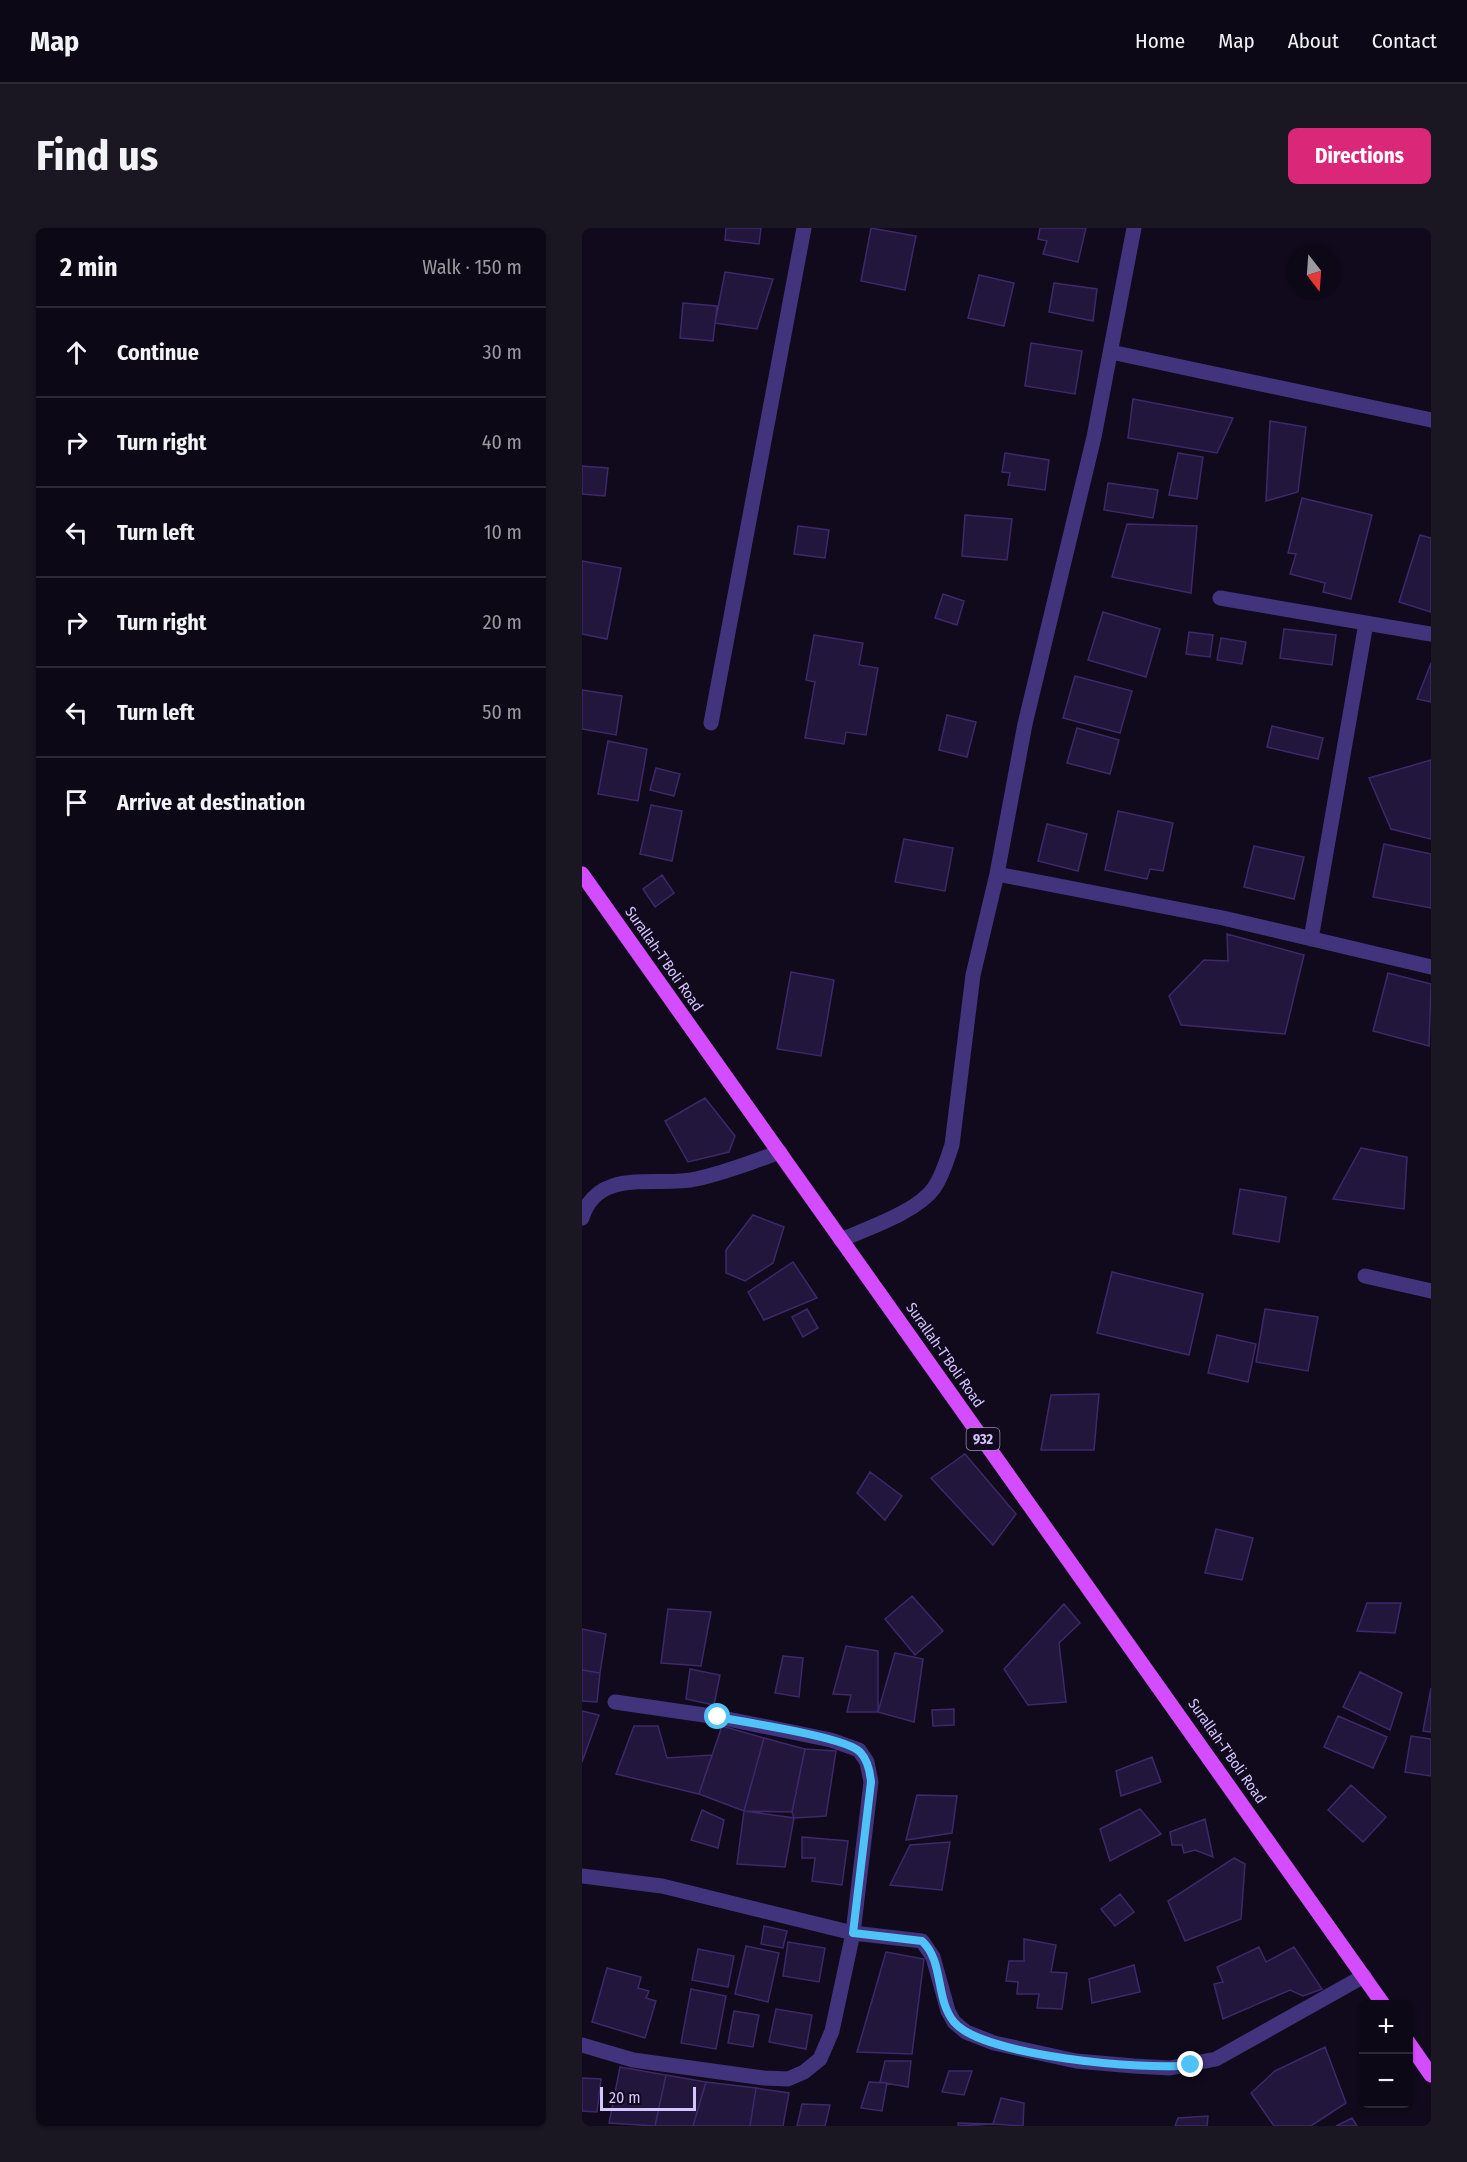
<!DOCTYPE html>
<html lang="en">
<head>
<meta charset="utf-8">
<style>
	:root { --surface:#0c0815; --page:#1a1622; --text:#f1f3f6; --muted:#9a9aa0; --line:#2c2934; --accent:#db2777 }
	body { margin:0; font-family:"Fira Sans Condensed",sans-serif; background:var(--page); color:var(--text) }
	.controls { position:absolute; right:18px; bottom:18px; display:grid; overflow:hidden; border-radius:9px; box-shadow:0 2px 4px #0004 }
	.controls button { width:54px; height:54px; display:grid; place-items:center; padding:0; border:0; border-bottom:2px solid var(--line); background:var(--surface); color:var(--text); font:30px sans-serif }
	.compass { position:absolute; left:705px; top:18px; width:54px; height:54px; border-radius:50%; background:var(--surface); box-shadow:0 2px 4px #0004; rotate:163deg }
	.scale { position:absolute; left:18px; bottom:15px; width:96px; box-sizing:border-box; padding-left:6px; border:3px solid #d4c5ff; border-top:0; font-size:16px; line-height:21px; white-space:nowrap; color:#d4c5ff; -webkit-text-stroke:4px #100a1c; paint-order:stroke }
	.stop { position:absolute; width:18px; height:18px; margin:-14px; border:4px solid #4fc3f7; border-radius:50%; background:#fff }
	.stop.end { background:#4fc3f7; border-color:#fff; box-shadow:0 2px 6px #0008 }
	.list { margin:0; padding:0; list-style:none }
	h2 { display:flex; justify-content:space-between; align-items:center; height:78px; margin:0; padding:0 24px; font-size:26px }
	h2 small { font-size:20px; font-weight:400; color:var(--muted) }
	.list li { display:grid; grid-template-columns:39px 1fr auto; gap:18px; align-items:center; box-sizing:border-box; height:90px; padding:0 24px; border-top:2px solid var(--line) }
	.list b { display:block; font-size:22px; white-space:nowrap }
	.list em { font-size:20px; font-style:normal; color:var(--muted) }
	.icon { flex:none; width:33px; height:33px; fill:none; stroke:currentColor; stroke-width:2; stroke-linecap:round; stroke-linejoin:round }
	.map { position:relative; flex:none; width:849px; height:1898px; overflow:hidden; border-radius:9px }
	header { display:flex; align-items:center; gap:36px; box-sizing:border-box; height:84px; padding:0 30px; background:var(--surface); border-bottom:2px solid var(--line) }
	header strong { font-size:28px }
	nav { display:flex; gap:33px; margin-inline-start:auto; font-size:21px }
	.intro { display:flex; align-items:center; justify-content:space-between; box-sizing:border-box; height:144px; padding:0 36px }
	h1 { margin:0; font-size:42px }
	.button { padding:15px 27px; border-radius:9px; background:var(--accent); color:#fff; font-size:21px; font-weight:700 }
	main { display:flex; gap:36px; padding:0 36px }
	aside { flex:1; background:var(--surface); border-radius:9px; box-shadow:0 2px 4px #0004 }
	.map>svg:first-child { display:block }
</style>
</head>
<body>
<header>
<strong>Map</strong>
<nav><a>Home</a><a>Map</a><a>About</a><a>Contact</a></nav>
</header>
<div class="intro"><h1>Find us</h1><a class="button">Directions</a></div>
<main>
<aside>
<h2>2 min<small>Walk · 150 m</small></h2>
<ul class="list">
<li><svg class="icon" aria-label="ahead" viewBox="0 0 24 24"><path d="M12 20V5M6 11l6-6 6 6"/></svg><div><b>Continue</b></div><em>30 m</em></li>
<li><svg class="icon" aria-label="right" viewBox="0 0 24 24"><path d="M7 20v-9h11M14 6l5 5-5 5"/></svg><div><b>Turn right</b></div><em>40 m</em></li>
<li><svg class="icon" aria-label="left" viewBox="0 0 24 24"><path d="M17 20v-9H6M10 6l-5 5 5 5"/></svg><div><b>Turn left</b></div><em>10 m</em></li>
<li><svg class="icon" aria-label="right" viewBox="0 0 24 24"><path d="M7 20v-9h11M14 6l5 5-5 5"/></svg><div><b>Turn right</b></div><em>20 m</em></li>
<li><svg class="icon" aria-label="left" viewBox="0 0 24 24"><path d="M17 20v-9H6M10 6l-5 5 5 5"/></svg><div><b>Turn left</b></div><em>50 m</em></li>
<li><svg class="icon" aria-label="arrive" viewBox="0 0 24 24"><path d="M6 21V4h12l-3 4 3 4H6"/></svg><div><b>Arrive at destination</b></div></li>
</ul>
</aside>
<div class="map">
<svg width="849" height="1898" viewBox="0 0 849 1898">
	<rect width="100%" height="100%" fill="#100a1c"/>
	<path fill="#23163d" stroke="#3e2869" stroke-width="1.5" d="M144,0H179L177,16L143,12Z
		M289,0L334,8L323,62L279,53Z
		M458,0H504L496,34L461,26L465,13L456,11Z
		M143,44L191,51L175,101L133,95Z
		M397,47L432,55L422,98L386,90Z
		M472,55L515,61L511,93L467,84Z
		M101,75L135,78L131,113L98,110Z
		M449,115L500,123L493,166L443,158Z
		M551,171L651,190L635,225L546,210Z
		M688,193L724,199L716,264L684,273Z
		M423,225L467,232L463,262L426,257L428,245L420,244Z
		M596,225L621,229L615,271L587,267Z
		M0,238L26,240L23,268L0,266Z
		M526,255L576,262L571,290L522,282Z
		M720,270L790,287L769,371L741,364L743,355L708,346L714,326L706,325Z
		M383,287L430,291L425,332L380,328Z
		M545,296L615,298L609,365L530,349Z
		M216,298L247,302L243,330L212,326Z
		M838,307L849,310V384L817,374Z
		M0,333L39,340L25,411L0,406Z
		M361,366L382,373L375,397L353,390Z
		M521,384L578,401L564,449L506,432Z
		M702,401L754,407L750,437L698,430Z
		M607,404L631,407L628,429L604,426Z
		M232,407L281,415L277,437L296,440L284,507L264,504L262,516L223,510L233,454L224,452Z
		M639,410L664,414L660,436L635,432Z
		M849,435V474L835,471Z
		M493,448L550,463L538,505L481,490Z
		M0,462L40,468L34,507L0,501Z
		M365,487L394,494L385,529L357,522Z
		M690,498L741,510L736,531L685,519Z
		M495,500L537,512L528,546L485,535Z
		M26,513L65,521L56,573L16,566Z
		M849,532V611L809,601L787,550Z
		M74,540L98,546L92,568L68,562Z
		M69,577L100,583L90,633L58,626Z
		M536,583L591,595L581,643L568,641L565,651L523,642Z
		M465,596L505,606L496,643L456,633Z
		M322,611L371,620L363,663L313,654Z
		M802,616L849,626V680L791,669Z
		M672,618L722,629L712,671L662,659Z
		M80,647L92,665L73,679L61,661Z
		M645,706L722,727L703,806L599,797L587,768L622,732L646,733Z
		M209,744L252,752L239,828L195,821Z
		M806,745L849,756L847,818L791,803Z
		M123,870L153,908L147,924L106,934L83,893Z
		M779,920L825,929L822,981L751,971Z
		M658,961L704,969L697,1014L651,1006Z
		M171,987L202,999L191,1035L163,1053L144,1045V1022Z
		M211,1034L235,1070L182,1092L166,1064Z
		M530,1044L621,1066L607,1127L515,1105Z
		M225,1081L236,1100L221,1109L210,1089Z
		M683,1081L736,1089L726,1143L674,1134Z
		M635,1107L674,1116L666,1154L626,1145Z
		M517,1166L512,1222H459L469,1167Z
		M383,1226L434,1286L411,1317L349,1250Z
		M288,1244L320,1268L303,1292L275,1265Z
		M634,1301L671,1310L660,1352L623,1345Z
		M330,1368L361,1403L333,1427L303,1391Z
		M785,1375H819L813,1405L775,1403Z
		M482,1376L498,1395L477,1415L484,1474L446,1477L422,1441Z
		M86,1381L129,1384L119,1438L79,1435Z
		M0,1401L24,1406L18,1445L0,1442Z
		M264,1418L296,1423V1484H265L269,1467L251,1466Z
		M313,1425L341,1431L332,1494L296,1484Z
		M201,1428L221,1430L217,1469L193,1465Z
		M108,1441L138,1447L132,1477L104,1471Z
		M0,1442L18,1445L15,1474L0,1473Z
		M778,1444L820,1465L808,1502L761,1479Z
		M849,1460V1504L841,1503Z
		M372,1481V1497L351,1498L350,1482Z
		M0,1483L17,1487L0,1534Z
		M756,1488L805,1509L791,1540L742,1519Z
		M52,1498H76L85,1530L130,1527L117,1566L34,1546Z
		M140,1498L182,1510L162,1583L117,1566Z
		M829,1508L849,1511V1548L823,1544Z
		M182,1510L223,1521L210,1584L162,1583Z
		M223,1521L254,1523L244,1588L212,1590L210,1584Z
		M570,1529L579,1554L539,1568L534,1543Z
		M769,1557L804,1589L781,1614L746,1582Z
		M335,1567L375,1568L370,1605L324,1612Z
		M558,1581L579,1606L528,1633L518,1601Z
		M120,1582L142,1592L136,1620L109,1612Z
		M162,1583L212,1590L203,1639L155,1636Z
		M623,1591L631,1629L613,1622L602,1625L600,1617H590L588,1604Z
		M220,1609L266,1613L260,1657L230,1653L233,1630H220Z
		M368,1614L360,1662L308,1657L328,1617Z
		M652,1630L663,1636L659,1691L603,1713L586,1673Z
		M538,1666L552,1684L533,1698L519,1681Z
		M182,1698L205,1703L201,1720L179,1716Z
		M442,1711L474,1717L469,1744L485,1745L480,1781L455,1780L457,1766H435L436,1754L424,1753L427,1733H442Z
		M206,1714L243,1720L237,1754L201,1748Z
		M164,1718L197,1725L186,1774L153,1766Z
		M677,1719L684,1734L712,1719L740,1761L721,1768L708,1762L641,1791L632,1756L641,1754L635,1739Z
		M116,1721L152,1728L146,1759L110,1752Z
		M304,1724L342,1731L330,1826L275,1824Z
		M552,1737L558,1764L510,1775L507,1751Z
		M25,1740L59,1749L56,1760L67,1763L64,1770L74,1773L63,1810L10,1794Z
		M109,1761L144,1768L134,1821L99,1815Z
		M194,1781L230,1787L224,1821L187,1814Z
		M152,1783L177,1787L171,1819L146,1815Z
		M743,1819L764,1875L729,1898H692L669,1865L693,1843Z
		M303,1833H329L326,1859L298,1854Z
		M38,1839L84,1847L73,1898L27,1895Z
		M367,1843H390L382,1867L360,1864Z
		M84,1847L124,1854L111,1898H73Z
		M0,1850L19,1851L15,1884L0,1883Z
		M124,1854L174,1860L168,1898H111Z
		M287,1854L305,1855L300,1883L279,1880Z
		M174,1860L207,1865L201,1898H168Z
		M419,1870L442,1875L441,1898L411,1896Z
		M220,1876L248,1877L243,1898H215Z
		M626,1888L625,1898H593L596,1890Z
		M770,1890L775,1898H754Z
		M376,1895L411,1896L376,1898Z"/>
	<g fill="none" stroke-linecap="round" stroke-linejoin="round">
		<path stroke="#41347c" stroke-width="15" d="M529,124L849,192
			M638,370L849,406
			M129,495L222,0
			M415,646L443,496L512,209L552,0
			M729,711L784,395
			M0,990C16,938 76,960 114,951C143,945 170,934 198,924
			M259,1012C286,1000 335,984 352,960C361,947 365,931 370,917L391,747L415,646L641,690L849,739
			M783,1048L849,1063
			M0,1648L80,1658L271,1705L340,1713L351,1729L366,1783L372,1794L384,1804L412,1815L494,1833L552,1838L588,1840L634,1831L782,1748
			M0,1817L51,1832L182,1850L206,1851L222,1844L238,1831L250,1803L271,1705L289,1554L285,1534L277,1522L249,1512L136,1489L33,1474"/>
		<path stroke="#d44cff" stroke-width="15" d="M0,646L801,1776
			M826,1814L849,1847"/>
	</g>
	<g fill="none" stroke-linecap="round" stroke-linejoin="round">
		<path stroke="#4fc3f7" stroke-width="8" d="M136,1489C161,1494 264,1509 278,1524C286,1532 288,1543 289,1554L271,1705L340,1713C362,1733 353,1771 372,1794C400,1828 564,1843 609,1837"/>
	</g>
	<g text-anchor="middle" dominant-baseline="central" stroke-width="4.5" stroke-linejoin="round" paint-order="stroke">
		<rect fill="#100a1c" stroke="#998dbb" stroke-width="1.5" x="384.5" y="1200" width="33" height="22" rx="4.5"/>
		<g font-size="14" font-weight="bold" fill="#d4c5ff">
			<text x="401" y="1211">932</text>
		</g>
		<g font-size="15" fill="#d4c5ff" stroke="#100a1c">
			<text transform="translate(82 731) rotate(55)">Surallah-T'Boli Road</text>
			<text transform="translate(363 1127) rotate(55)">Surallah-T'Boli Road</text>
			<text transform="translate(645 1523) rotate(55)">Surallah-T'Boli Road</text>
		</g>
	</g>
</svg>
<div class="controls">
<button>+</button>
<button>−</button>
</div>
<svg class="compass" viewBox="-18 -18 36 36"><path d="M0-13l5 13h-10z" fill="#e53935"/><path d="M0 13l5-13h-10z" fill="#9a9aa0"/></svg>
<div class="scale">20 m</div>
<div class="stop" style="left:136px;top:1489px"></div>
<div class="stop end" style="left:609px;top:1837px"></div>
</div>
</main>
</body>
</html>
